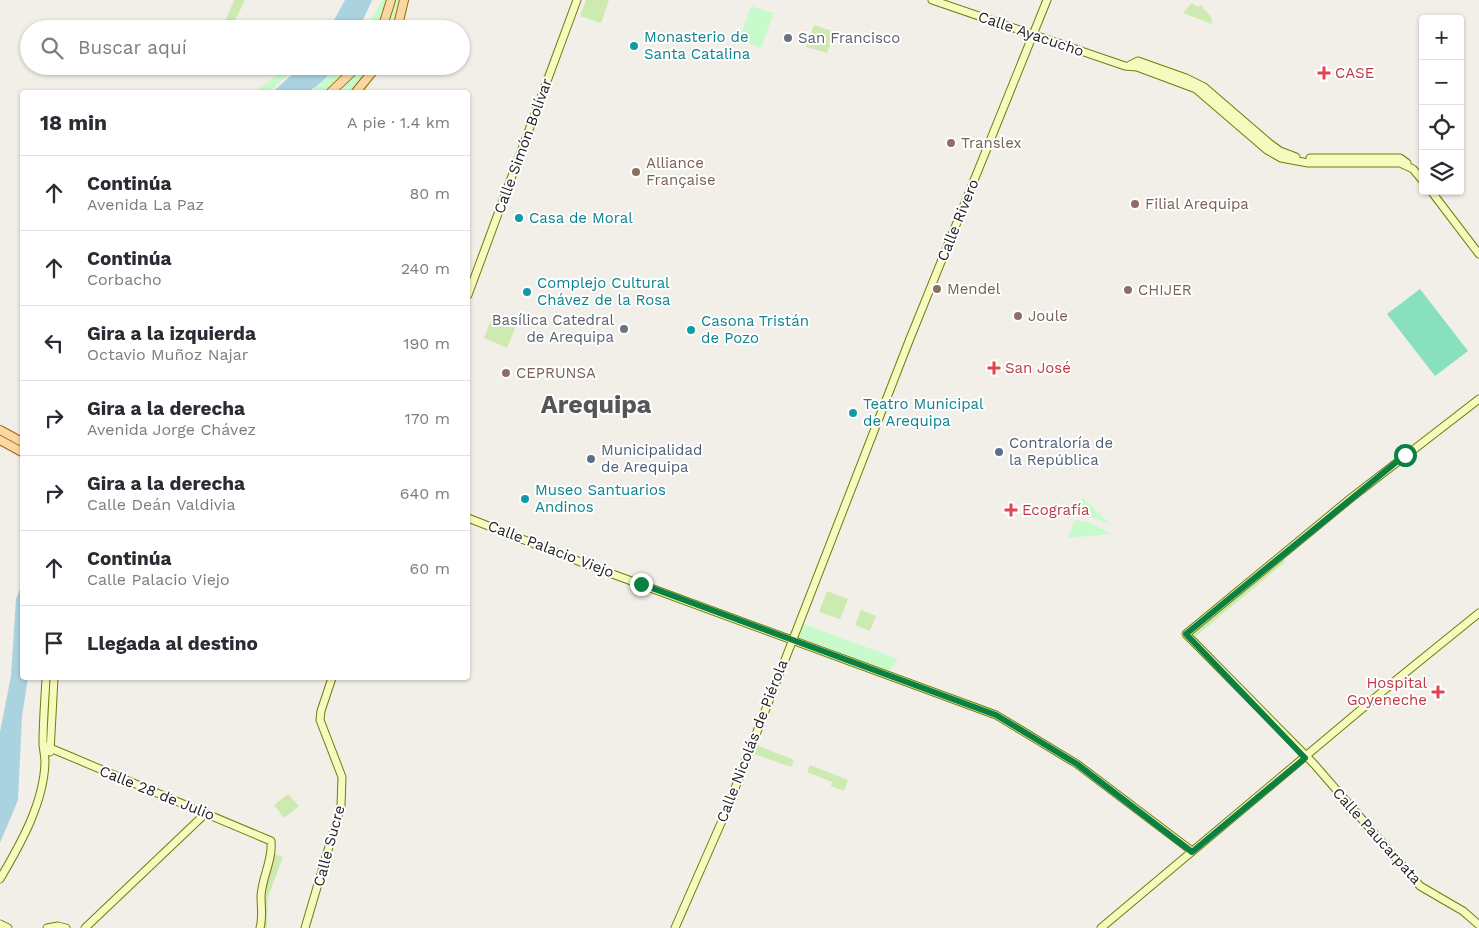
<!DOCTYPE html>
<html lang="es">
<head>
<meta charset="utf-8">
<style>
	:root { --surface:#fff; --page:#f7f7f7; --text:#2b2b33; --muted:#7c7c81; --line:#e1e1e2 }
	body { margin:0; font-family:"Work Sans",sans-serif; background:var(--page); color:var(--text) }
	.controls { position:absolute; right:15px; top:15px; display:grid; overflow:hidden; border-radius:5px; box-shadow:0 1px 4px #0004 }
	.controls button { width:45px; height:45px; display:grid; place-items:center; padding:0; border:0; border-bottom:1px solid var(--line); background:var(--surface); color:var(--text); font:25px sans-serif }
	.stop { position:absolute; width:15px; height:15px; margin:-11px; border:4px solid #0b8043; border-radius:50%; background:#fff }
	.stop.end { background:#0b8043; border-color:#fff; box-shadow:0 1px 5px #0008 }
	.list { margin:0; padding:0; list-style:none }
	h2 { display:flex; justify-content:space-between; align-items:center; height:65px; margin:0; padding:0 20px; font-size:21px }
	h2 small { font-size:16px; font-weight:400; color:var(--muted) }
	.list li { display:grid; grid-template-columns:32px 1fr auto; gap:15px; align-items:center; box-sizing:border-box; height:75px; padding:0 20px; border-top:1px solid var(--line) }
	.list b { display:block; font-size:19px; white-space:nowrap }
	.list p { margin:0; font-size:16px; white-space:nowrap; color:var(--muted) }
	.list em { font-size:16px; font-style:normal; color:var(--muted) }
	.icon { flex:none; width:28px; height:28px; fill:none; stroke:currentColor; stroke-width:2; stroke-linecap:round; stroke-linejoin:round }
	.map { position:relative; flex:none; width:1479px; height:928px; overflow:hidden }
	.search { position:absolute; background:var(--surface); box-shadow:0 1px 4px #0004; left:20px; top:20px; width:450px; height:55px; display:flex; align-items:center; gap:12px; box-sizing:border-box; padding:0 18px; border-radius:28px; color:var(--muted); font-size:19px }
	.panel { position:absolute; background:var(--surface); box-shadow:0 1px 4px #0004; left:20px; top:90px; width:450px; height:590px; border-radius:5px }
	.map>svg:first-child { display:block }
</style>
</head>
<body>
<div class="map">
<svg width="1479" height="928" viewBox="0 0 1479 928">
	<rect width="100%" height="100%" fill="#f2efe9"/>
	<path fill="#cdebb0" d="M234,0H245L231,29H222Z
		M586,0H609L601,23L580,16Z
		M1192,3L1198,7L1201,5L1211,17L1212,24L1183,13Z
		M814,25L835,32L827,53L806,47Z
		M492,317L516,326L507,348L484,338Z
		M1280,560L1286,561L1196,636L1193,633Z
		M827,591L848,599L840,619L819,612Z
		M861,610L876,616L870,631L855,625Z
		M757,745L794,760L791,767L754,754Z
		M810,765L848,780L844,791L831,786L832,782L807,772Z
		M288,794L299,806L284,818L274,805Z
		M275,854L283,857L268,897L267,928H263L265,887Z"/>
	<path fill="#c8facc" d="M382,0H409L403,29H366Z
		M751,6L774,13L761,48L739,40Z
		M339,66H384L364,92H312Z
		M287,67V76L269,92H255Z
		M1083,497L1111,525L1092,517L1076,515Z
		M1075,520L1091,523L1111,534L1068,538Z
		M804,624L898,659L889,671L796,636Z"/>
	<path fill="#88e0be" d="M1420,289L1468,351L1435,376L1387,314Z"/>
	<path fill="#aad3df" d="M345,0H372L359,29H329Z
		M301,66H336C311,96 309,93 273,92Z
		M22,584V678H28L22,716L18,800L0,843V732L11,676L16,599Z"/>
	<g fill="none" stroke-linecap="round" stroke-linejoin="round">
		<defs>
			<path id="secondary" d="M932,0L1125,66L1137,67L1196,89L1267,150L1281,158L1308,163H1400L1413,169L1423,181
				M1130,65L1138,61L1186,78L1204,87L1269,143L1280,151L1296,157
				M1310,158H1400L1407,163
				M1431,191L1479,254
				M468,295L577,0
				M1479,399L1351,498L1186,634L1314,764L1420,886L1463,911L1479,925
				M468,518L596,568L996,715L1077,764L1192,851
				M43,745L271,841C273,860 262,877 261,896C261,907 263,917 260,928
				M50,752L54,678
				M0,879C20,845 44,803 45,762C45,755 43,749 43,743C43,721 45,699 46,678
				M0,924L8,928
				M47,928L58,926L66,928
				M85,928L206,813
				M305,928L341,806L342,777L320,720L321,711L332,678
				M675,928L725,814L909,341L1047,0
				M1101,928L1395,681L1479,613"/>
			<path id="primary" d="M382,29L391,0
				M397,29L404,0
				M331,92L358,66
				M356,92L377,66
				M0,430L22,442
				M0,440L22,452"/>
		</defs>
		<use href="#secondary" stroke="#707d05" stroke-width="9"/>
		<use href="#primary" stroke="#a06b00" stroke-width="10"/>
		<use href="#secondary" stroke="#f7fabf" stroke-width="7"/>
		<use href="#primary" stroke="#fcd6a4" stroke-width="8"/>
	</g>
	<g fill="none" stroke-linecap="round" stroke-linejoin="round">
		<path stroke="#0b8043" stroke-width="6" d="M641,584L996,715L1077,764L1192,852L1305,758L1186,634L1405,455"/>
	</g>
	<g fill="#6b7280" stroke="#fff" stroke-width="2">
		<circle cx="788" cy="38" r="5"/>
		<circle cx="624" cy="329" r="5"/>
	</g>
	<g fill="#0f9aa8" stroke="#fff" stroke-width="2">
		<circle cx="634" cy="46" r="5"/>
		<circle cx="519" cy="218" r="5"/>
		<circle cx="527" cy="292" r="5"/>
		<circle cx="691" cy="330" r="5"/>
		<circle cx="853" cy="413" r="5"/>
		<circle cx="525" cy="499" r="5"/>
	</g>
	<g fill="#e0444e" stroke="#fff" stroke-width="2">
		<path d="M1321.5 65.5h5v5h5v5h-5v5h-5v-5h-5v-5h5z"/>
		<path d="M991.5 360.5h5v5h5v5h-5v5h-5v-5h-5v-5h5z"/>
		<path d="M1008.5 502.5h5v5h5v5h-5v5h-5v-5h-5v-5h5z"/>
		<path d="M1435.5 684.5h5v5h5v5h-5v5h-5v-5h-5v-5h5z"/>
	</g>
	<g fill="#8d6e63" stroke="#fff" stroke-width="2">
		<circle cx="951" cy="143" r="5"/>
		<circle cx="636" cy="172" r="5"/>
		<circle cx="1135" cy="204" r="5"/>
		<circle cx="937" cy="289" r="5"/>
		<circle cx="1128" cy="290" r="5"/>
		<circle cx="1018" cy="316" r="5"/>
		<circle cx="506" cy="373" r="5"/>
	</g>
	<g fill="#5c6f8a" stroke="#fff" stroke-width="2">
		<circle cx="999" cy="452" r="5"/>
		<circle cx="591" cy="459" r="5"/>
	</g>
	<g text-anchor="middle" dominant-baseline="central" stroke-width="4" stroke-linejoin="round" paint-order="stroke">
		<g font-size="15" fill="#222" stroke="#fff">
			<text transform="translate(1031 34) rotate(19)">Calle Ayacucho</text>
			<text transform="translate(523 146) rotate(-70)">Calle Simón Bolívar</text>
			<text transform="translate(958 220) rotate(-68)">Calle Rivero</text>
			<text transform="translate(551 549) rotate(21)">Calle Palacio Viejo</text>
			<text transform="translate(752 741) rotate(-69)">Calle Nicolás de Piérola</text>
			<text transform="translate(157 793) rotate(22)">Calle 28 de Julio</text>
			<text transform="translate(1377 836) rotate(48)">Calle Paucarpata</text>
			<text transform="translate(329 846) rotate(-75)">Calle Sucre</text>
		</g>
		<g font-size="15" fill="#0d838f" stroke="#fff" text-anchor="start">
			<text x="644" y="37">Monasterio de<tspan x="644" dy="17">Santa Catalina</tspan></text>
			<text x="529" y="218">Casa de Moral</text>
			<text x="537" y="283">Complejo Cultural<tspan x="537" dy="17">Chávez de la Rosa</tspan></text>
			<text x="701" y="321">Casona Tristán<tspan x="701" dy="17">de Pozo</tspan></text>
			<text x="863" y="404">Teatro Municipal<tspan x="863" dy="17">de Arequipa</tspan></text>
			<text x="535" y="490">Museo Santuarios<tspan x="535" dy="17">Andinos</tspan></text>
		</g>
		<g font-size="15" fill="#5b616d" stroke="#fff" text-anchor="start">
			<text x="798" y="38">San Francisco</text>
			<text x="614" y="320" text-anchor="end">Basílica Catedral<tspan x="614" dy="17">de Arequipa</tspan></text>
		</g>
		<g font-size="15" fill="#be3a42" stroke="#fff" text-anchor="start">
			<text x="1335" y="73">CASE</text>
			<text x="1005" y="368">San José</text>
			<text x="1022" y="510">Ecografía</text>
			<text x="1427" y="683" text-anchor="end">Hospital<tspan x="1427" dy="17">Goyeneche</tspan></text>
		</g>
		<g font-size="15" fill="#785e54" stroke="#fff" text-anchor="start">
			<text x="961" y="143">Translex</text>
			<text x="646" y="163">Alliance<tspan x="646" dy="17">Française</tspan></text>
			<text x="1145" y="204">Filial Arequipa</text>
			<text x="947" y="289">Mendel</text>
			<text x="1138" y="290">CHIJER</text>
			<text x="1028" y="316">Joule</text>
			<text x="516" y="373">CEPRUNSA</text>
		</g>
		<g font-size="15" fill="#4e5e75" stroke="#fff" text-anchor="start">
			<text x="1009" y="443">Contraloría de<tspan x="1009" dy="17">la República</tspan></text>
			<text x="601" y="450">Municipalidad<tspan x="601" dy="17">de Arequipa</tspan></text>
		</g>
		<g font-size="25" font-weight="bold" fill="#555" stroke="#fff">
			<text x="596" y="404">Arequipa</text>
		</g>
	</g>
</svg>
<div class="controls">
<button>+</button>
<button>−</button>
<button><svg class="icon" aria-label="locate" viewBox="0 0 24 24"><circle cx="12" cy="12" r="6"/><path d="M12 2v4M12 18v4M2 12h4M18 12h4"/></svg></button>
<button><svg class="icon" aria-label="layers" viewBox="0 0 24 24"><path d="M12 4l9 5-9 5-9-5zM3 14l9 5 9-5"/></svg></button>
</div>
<div class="stop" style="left:1405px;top:455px"></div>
<div class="stop end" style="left:641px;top:584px"></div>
<div class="search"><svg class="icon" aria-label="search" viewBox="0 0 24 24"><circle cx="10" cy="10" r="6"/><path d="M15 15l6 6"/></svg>Buscar aquí</div>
<section class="panel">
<h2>18 min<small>A pie · 1.4 km</small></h2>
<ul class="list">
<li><svg class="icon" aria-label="ahead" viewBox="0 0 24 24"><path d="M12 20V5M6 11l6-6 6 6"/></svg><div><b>Continúa</b><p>Avenida La Paz</p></div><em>80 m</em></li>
<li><svg class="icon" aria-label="ahead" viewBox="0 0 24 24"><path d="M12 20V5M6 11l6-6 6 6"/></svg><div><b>Continúa</b><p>Corbacho</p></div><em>240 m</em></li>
<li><svg class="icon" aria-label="left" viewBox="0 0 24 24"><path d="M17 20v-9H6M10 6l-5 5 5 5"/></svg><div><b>Gira a la izquierda</b><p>Octavio Muñoz Najar</p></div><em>190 m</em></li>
<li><svg class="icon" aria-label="right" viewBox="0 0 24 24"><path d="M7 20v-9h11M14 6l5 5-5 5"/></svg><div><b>Gira a la derecha</b><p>Avenida Jorge Chávez</p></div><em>170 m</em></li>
<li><svg class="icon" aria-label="right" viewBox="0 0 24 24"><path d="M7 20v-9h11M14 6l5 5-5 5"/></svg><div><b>Gira a la derecha</b><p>Calle Deán Valdivia</p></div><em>640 m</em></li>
<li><svg class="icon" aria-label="ahead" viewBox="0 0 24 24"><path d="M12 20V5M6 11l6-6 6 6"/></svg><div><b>Continúa</b><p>Calle Palacio Viejo</p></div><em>60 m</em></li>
<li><svg class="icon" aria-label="arrive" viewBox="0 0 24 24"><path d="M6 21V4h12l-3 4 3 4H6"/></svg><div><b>Llegada al destino</b></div></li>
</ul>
</section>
</div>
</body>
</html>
